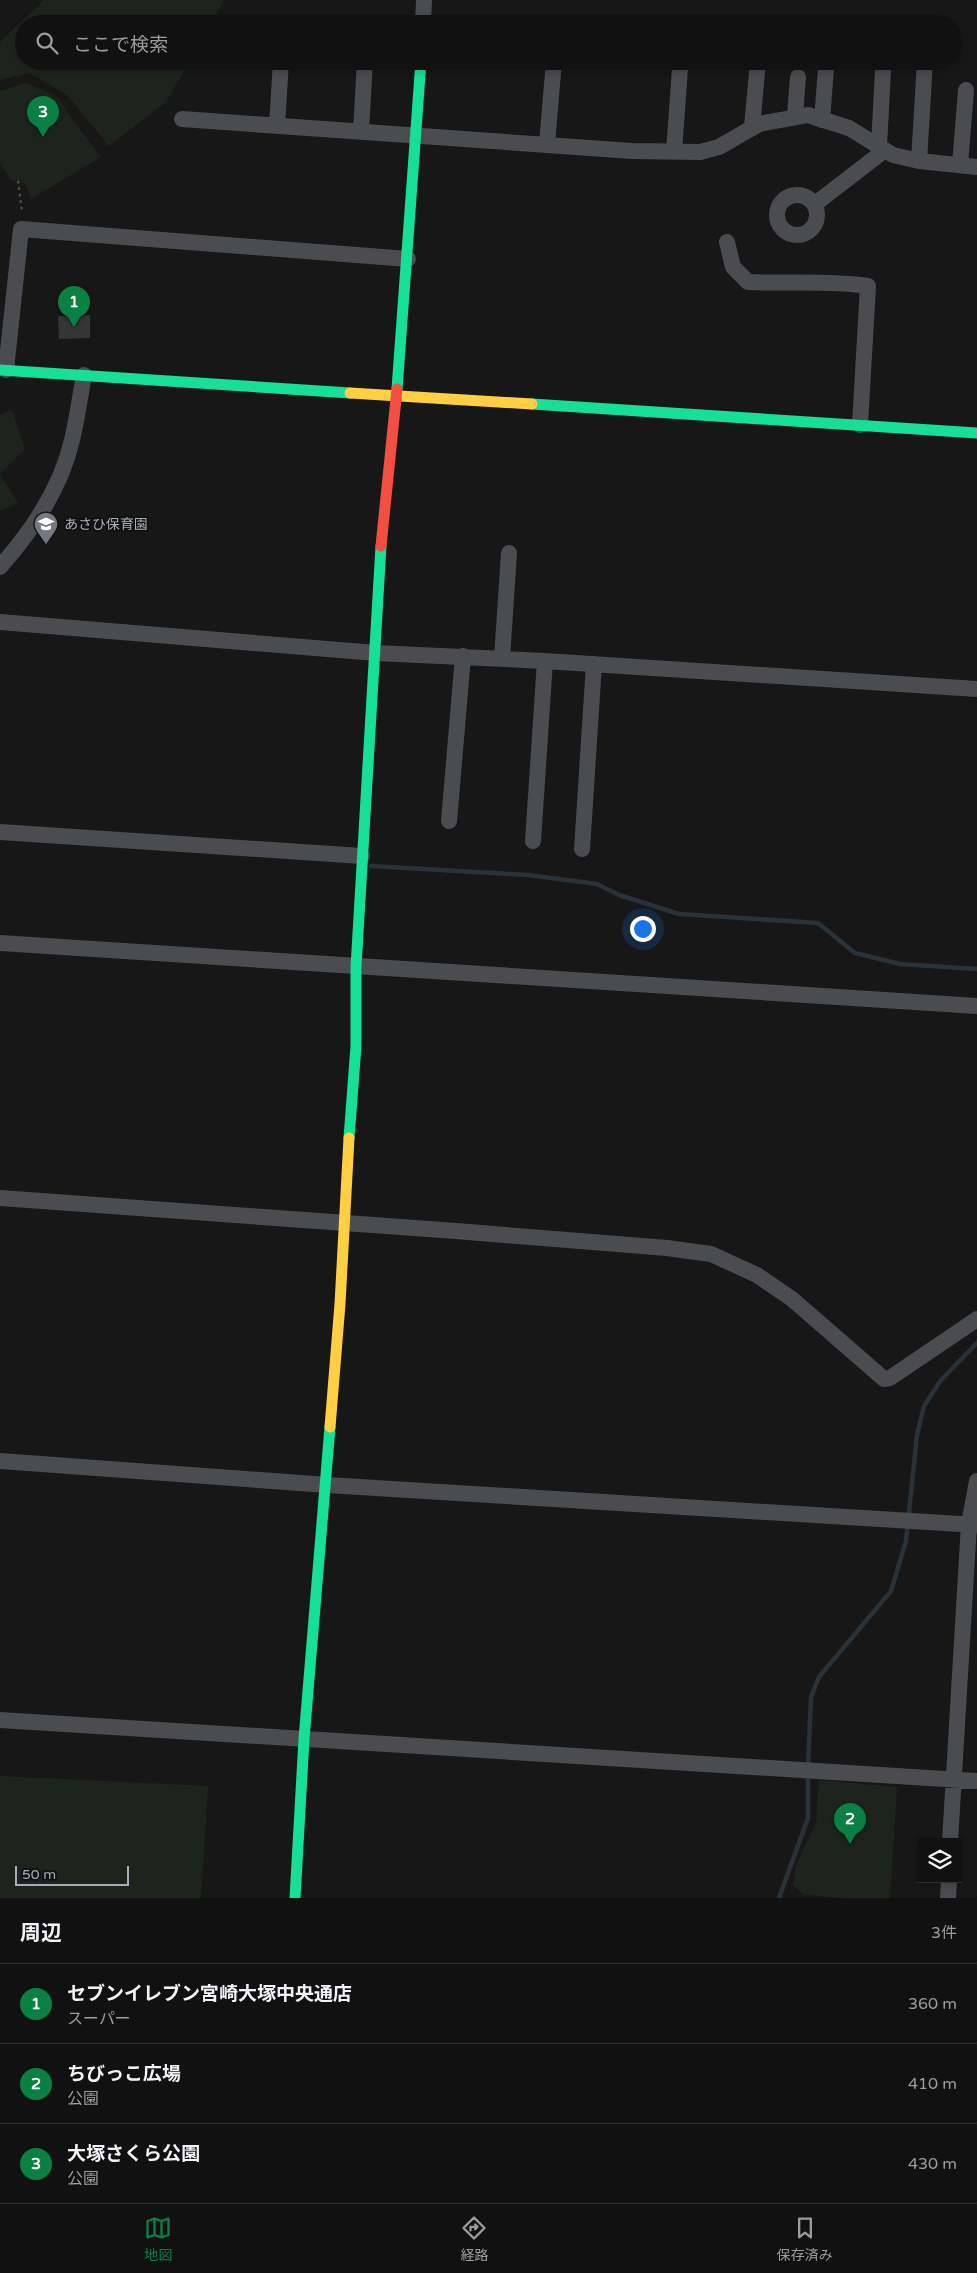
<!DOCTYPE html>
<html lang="ja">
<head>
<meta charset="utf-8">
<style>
	:root { --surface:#111; --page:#1e1f1f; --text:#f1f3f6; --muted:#9c9d9f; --line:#303131; --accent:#0b8043 }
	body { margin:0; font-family:"Varela Round","Noto Sans JP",sans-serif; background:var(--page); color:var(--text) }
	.controls { position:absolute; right:15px; bottom:15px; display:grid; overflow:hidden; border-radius:0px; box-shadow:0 2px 8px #0003 }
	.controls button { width:45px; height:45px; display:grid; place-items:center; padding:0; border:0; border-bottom:1px solid var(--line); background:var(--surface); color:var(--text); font:25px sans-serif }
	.scale { position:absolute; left:15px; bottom:12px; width:114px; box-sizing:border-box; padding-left:5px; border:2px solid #a8adb8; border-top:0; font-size:14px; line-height:18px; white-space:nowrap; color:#a8adb8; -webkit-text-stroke:4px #111113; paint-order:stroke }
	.you { position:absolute; left:642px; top:928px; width:18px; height:18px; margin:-12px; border:4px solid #fff; border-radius:50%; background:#1a73e8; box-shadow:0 0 0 8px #1a73e833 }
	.badge { display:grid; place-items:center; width:32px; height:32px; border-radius:50%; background:var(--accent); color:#fff; font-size:16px; font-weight:700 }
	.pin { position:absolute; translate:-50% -41px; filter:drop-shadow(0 1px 2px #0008) }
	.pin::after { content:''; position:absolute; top:26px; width:18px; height:15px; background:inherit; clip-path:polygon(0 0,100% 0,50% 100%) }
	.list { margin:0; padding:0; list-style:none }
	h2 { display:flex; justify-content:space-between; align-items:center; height:65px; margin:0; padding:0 20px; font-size:21px }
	h2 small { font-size:16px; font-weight:400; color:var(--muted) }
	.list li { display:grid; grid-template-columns:32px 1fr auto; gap:15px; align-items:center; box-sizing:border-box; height:80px; padding:0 20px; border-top:1px solid var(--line) }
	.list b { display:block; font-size:19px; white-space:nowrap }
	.list p { margin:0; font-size:16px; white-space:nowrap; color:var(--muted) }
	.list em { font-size:16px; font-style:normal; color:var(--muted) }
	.icon { flex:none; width:28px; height:28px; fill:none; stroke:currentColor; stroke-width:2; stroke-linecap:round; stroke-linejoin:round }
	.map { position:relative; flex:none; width:977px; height:1898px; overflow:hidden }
	.search { position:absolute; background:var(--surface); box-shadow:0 2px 8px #0003; left:15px; right:15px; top:15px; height:55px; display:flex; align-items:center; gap:12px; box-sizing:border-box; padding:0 18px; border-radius:28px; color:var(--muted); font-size:19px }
	.sheet { height:305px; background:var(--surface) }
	nav { display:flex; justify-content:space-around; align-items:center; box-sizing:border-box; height:70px; border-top:1px solid var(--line); background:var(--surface); font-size:14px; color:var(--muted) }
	nav a { display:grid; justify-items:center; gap:2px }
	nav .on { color:var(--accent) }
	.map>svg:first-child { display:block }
</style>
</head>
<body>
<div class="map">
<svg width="977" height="1898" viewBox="0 0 977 1898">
	<rect width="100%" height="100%" fill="#171717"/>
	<path fill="#1d241e" d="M44,0H224L211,24H24V61H190L166,102L109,146L67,95L29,73L0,80V42Z
		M26,83L58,97L71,118L101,157L31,199L25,183L11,180L0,163V91Z
		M12,410L25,449L0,474L18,503L0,511V415Z
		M0,1776L208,1786L201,1898H0Z
		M819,1780L897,1787L890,1898H843L804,1895L793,1885L796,1865L816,1823Z"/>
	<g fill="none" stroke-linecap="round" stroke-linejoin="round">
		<path stroke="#2a3239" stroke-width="4.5" d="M371,866L528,875L597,884L619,895L679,914L818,923L855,953L900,964L977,969
			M808,1767L811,1697L819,1677L891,1591L906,1541L917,1435L924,1406L941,1380L977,1343
			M779,1898L808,1818V1774"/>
	</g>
	<path fill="#353536" d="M90,315V338L59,339L58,316Z"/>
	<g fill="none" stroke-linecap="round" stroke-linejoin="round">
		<path stroke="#4d4e52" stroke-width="2.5" stroke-dasharray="2.5 4" stroke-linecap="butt" d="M18,181L22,212"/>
		<path stroke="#4b4c50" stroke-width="16" d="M423,24L424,0
			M795,116L798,77
			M182,119L632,151L700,152L719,147L759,124L808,115L849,128L893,155L919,161L977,167
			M822,120L826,68
			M277,126L281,61
			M752,127L758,61
			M361,131L365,61
			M547,144L554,61
			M879,146L883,70
			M674,151L680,69
			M919,161L925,61
			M960,165L966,90
			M777 215a20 20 0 1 1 40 0a20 20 0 1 1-40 0Z
			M815,204L885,150
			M727,242L733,267L748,282C788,284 829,280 868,286L860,425
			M6,370L21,229L408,259
			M0,567C32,531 61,488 72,440C77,419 80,397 84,375
			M0,622L376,653L545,661L977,689
			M502,658L509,553
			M449,821L463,656
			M0,832L362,856
			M533,841L545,661
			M582,849L594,664
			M0,943L977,1006
			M0,1198L456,1231L667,1248L711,1254L757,1275L792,1299L884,1379L890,1378L977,1319
			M0,1461L327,1485L977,1525
			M0,1720L977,1781
			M950,1842L969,1524L977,1481
			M948,1898L949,1879"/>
		<path stroke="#16e098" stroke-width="11" d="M0,370L350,393
			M397,389L421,61
			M532,404L977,433
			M349,1138L356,1046V967L381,546
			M295,1898L304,1739L330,1427"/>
		<path stroke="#ffcf43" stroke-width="11" d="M350,393L532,404
			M330,1427L340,1304L349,1138"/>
		<path stroke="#f24e42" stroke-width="11" d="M381,546L397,389"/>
	</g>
	<defs>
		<symbol id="school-pin" viewBox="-11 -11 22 30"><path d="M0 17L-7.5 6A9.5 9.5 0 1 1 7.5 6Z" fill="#757880" stroke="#111113"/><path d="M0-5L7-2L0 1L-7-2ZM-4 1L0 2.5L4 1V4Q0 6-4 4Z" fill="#fff"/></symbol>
	</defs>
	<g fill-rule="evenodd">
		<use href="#school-pin" x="32" y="510" width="28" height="38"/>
	</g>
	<g text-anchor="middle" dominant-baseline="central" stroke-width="4" stroke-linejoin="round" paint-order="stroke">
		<g font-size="14" fill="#a8adb8" stroke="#111113" text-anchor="start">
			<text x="64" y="524">あさひ保育園</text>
		</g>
	</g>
</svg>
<div class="controls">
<button><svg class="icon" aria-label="layers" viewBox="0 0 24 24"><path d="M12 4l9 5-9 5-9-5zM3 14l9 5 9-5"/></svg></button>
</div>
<div class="scale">50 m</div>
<div class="you"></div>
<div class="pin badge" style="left:74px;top:327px">1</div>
<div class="pin badge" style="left:850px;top:1844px">2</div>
<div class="pin badge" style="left:43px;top:137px">3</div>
<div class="search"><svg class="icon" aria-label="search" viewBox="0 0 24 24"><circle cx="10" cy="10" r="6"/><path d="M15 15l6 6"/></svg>ここで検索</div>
</div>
<section class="sheet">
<h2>周辺<small>3件</small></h2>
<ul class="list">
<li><span class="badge">1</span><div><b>セブンイレブン宮崎大塚中央通店</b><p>スーパー</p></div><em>360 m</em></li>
<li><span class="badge">2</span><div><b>ちびっこ広場</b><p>公園</p></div><em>410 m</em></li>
<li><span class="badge">3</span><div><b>大塚さくら公園</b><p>公園</p></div><em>430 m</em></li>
</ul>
</section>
<nav>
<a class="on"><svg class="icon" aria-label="map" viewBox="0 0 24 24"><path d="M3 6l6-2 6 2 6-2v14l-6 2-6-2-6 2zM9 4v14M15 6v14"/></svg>地図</a>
<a><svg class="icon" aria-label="directions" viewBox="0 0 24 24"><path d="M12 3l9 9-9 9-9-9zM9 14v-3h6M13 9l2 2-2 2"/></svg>経路</a>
<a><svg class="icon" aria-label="saved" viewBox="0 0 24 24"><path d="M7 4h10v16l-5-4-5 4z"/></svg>保存済み</a>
</nav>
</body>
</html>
